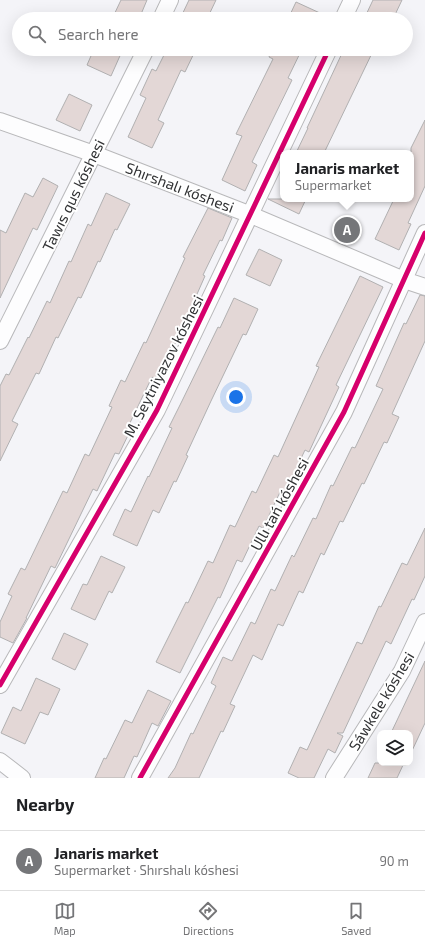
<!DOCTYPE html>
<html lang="en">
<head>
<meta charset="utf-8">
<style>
	:root { --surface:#fff; --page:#f2f2f2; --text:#202124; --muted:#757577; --line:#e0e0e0; --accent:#757679 }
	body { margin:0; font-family:"Exo 2",sans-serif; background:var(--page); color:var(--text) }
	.controls { position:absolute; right:12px; bottom:12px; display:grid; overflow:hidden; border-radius:8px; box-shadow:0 4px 16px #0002 }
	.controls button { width:36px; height:36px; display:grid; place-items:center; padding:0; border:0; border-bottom:1px solid var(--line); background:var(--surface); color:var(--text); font:20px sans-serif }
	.you { position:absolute; left:236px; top:397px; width:14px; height:14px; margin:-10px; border:3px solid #fff; border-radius:50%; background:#1a73e8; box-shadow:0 0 0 6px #1a73e833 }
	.badge { display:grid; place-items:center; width:26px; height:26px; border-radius:50%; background:var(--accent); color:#fff; font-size:13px; font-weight:700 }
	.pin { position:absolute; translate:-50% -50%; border:2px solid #fff; box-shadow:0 1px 4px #0006 }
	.popup { position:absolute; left:280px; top:150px; width:134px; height:52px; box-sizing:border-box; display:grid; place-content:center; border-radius:8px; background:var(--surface); filter:drop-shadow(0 1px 3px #0005); font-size:13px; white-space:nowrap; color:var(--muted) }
	.popup b { font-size:15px; color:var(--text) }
	.popup::after { content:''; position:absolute; left:50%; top:100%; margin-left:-8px; border:8px solid transparent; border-top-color:var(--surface) }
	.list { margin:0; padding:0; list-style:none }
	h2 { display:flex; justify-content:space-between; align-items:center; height:52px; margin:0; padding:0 16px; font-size:17px }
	h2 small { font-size:13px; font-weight:400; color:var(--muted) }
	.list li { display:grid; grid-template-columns:26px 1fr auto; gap:12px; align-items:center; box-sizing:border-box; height:60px; padding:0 16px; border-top:1px solid var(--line) }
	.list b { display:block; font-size:15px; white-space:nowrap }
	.list p { margin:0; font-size:13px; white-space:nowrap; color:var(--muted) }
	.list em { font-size:13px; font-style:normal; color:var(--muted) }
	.icon { flex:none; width:22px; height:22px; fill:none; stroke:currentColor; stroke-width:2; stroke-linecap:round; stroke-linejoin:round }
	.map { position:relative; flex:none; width:425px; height:778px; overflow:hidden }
	.search { position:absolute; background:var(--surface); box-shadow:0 4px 16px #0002; left:12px; right:12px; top:12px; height:44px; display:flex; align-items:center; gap:10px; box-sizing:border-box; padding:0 14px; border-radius:22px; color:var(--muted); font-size:15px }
	.sheet { height:112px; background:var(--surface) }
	nav { display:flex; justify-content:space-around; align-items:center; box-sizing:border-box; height:56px; border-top:1px solid var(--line); background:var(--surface); font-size:11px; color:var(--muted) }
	nav a { display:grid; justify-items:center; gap:2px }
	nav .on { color:var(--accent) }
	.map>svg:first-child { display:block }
</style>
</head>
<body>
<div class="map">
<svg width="425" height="778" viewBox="0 0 425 778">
	<rect width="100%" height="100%" fill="#f4f4f8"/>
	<path fill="#e3d7d6" stroke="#b1b0b1" d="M121,0H147L139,19H112Z
		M189,0H216L207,19H180Z
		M373,0H402L393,19H364Z
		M296,2L333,19H288Z
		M94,49H123L111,76L87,65Z
		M167,49H196L185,72L181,70L158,120L164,123L152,148L128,137L146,98L140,95L152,69L156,71Z
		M272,49H302L288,78L292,80L252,162L257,165L245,191L222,180L242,136L236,134L273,59L269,57Z
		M344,49H374L324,153H296L308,128H307Z
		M69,94L92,105L80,131L56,120Z
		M425,120V186L408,223L411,224L399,250L375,239L394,199H411V148Z
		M43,178L58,186L37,230L33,228L0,298V230L6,233L25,193L33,197Z
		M106,193L130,204L117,230L115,229L100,262L98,261L81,298L78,297L58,338L56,337L39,374L36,373L12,421L18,424L0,461V386L6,374L9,375L28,337L29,338L47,301L50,303L69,261L71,262L88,224L91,226Z
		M268,199H306L299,214Z
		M208,208L232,218L222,241L220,240L203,275L205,276L175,344L173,343L155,379L152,377L128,427L131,429L119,454L115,453L97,491L93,489L55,568L51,566L26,618H27L13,643L0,637V622L12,596L8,594L21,568L25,570L63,491L67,493L85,454L89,456L112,407L109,406L121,380L125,382L144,342L146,343L185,258L183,257Z
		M259,249L282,260L270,286L246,275Z
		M360,276L383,287L336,385L339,387L309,452L305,450L285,492L281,490L263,528L259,526L242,562L237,560L220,598L218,597L180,673L156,662L186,602L188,603L208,561L213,563L230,525L235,527L252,491L256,493L274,455L278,457L319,367L316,366Z
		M420,295L425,296V341L392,414L399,417L387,443L384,442L364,484L362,483L343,522L340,521L324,555L321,553L303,593L299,591L283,626L278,624L262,660L253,655L230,704L235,706L223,732L221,731L199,778H168L175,768L191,733L193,734L216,686L211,683L223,657L232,661L251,622L255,624L271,589L275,591L292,555L294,557L313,518L316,519L331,485L333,486L352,447L355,448L383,389L376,386L404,323L406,324Z
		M234,298L258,309L246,335L243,334L211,401L186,455L188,456L176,482L174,481L159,513L153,510L137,546L113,535L125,509L131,512L148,476L149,477L172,428L169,427L182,401L218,327L220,328Z
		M425,528V576L414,600L412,599L391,644L386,641L343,733H337L343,736L335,753L328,749L314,778H299L288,773L300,747L307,750L357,642L362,644L379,606L381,607L402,563L407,565Z
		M101,556L125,567L112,593L109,591L95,620L71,609L83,584L87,585Z
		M64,633L88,644L75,670L52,659Z
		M425,661V723L410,755V733H391Z
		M36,678L60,689L48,715L40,712L25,744L1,733L13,707L21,711Z
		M148,690L171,701L158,726L152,723L137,757L134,756L124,778H95L104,758L106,759L125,720L132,723Z
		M375,763H404L397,778H368Z"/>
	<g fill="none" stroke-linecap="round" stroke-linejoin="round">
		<defs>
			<path id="minor" d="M161,19L170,0
				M343,19L352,0
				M0,121L94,154L251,215L404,280L425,287
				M0,341L146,49
				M0,685L157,410L329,49
				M0,761L22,778
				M140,778L344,412L425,233
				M334,778L402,671L425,622"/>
		</defs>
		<use href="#minor" stroke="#b8b8ba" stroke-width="18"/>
		<use href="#minor" stroke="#fdfdfe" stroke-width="16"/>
		<defs>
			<path id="cycleway" d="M0,685L157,410L329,49
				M140,778L344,412L425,233"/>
		</defs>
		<use href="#cycleway" stroke="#fff" stroke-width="8"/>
		<use href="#cycleway" stroke="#d6006c" stroke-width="5"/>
	</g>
	<g text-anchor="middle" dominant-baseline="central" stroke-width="4" stroke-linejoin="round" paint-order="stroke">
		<g font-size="15" fill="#313234" stroke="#fff">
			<text transform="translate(180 187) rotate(21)">Shırshalı kóshesi</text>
			<text transform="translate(73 195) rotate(-64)">Tawıs qus kóshesi</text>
			<text transform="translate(163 366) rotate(-63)">M. Seytniyazov kóshesi</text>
			<text transform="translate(279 504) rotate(-61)">Ullı tań kóshesi</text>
			<text transform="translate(381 701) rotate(-59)">Sáwkele kóshesi</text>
		</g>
	</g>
</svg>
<div class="controls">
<button><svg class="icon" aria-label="layers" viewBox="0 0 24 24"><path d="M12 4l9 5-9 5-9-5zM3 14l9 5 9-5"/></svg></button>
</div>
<div class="you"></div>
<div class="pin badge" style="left:347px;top:230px">A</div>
<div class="popup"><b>Janaris market</b>Supermarket</div>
<div class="search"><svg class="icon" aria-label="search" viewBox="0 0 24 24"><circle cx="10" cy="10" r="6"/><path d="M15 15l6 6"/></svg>Search here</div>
</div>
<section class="sheet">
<h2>Nearby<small></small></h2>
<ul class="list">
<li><span class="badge">A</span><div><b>Janaris market</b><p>Supermarket · Shırshalı kóshesi</p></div><em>90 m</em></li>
</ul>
</section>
<nav>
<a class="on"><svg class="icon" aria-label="map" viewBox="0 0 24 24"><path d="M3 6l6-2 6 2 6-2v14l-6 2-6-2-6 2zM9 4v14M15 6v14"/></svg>Map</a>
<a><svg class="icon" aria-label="directions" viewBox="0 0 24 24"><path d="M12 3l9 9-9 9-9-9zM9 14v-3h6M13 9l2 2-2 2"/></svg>Directions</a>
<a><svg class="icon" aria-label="saved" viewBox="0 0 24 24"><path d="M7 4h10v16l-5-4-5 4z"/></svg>Saved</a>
</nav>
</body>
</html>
